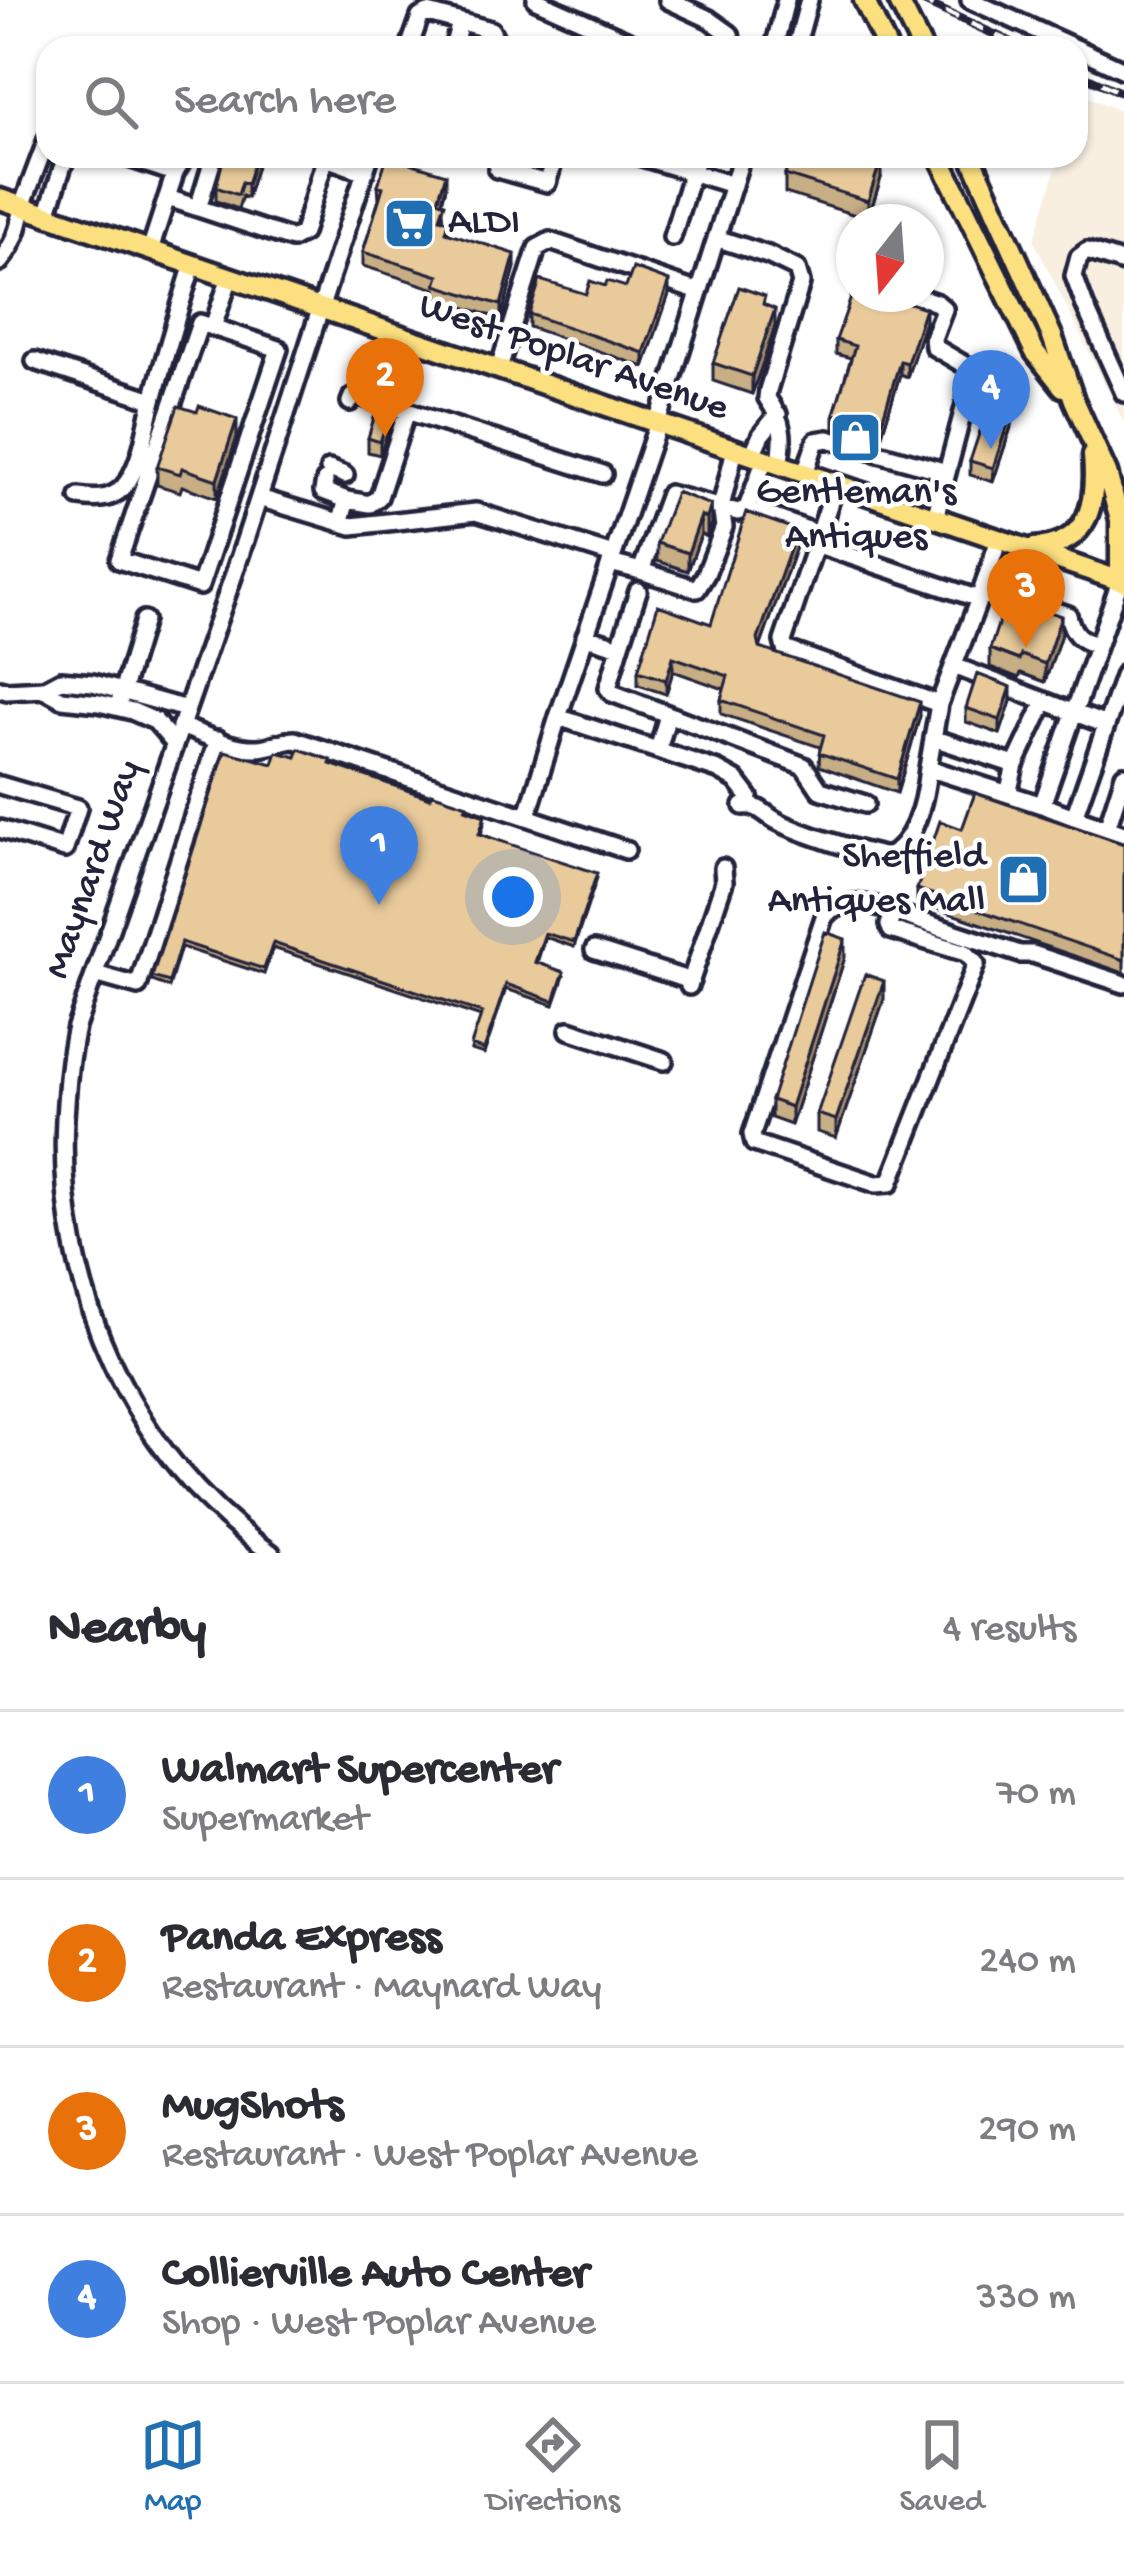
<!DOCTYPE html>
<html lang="en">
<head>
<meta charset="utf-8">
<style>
	:root { --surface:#fff; --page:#f7f7f7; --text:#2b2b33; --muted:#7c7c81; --line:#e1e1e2; --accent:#1f6fb2 }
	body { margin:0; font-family:"Gochi Hand",sans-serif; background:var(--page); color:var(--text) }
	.compass { position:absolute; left:836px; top:204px; width:108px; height:108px; border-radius:50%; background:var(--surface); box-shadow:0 3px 9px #0004; rotate:197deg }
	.you { position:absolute; left:513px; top:897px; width:42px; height:42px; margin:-30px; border:9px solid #fff; border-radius:50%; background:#1a73e8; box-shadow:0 0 0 18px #1a73e833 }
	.badge { display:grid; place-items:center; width:78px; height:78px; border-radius:50%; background:var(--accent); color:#fff; font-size:39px; font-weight:700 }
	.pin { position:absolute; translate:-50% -99px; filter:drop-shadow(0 3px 6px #0008) }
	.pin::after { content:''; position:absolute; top:63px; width:42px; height:36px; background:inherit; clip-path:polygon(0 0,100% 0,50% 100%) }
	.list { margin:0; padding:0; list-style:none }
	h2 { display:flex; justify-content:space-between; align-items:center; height:156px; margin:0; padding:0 48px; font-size:51px }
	h2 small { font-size:39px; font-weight:400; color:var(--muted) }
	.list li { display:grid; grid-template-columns:78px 1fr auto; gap:36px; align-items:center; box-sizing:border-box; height:168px; padding:0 48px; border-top:3px solid var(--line) }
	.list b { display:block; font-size:45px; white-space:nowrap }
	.list p { margin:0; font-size:39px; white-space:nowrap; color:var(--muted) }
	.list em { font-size:39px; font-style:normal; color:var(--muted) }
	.icon { flex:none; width:66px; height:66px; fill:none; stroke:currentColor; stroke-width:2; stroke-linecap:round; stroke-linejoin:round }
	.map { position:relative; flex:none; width:1124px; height:1553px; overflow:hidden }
	.search { position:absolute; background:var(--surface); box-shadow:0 3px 9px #0004; left:36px; right:36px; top:36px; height:132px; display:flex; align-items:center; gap:30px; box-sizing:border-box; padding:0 42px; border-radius:36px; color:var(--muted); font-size:45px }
	.sheet { height:828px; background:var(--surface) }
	nav { display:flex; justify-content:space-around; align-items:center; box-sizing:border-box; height:168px; border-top:3px solid var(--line); background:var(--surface); font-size:33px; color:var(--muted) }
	nav a { display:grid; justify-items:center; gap:6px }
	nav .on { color:var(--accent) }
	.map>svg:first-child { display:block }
</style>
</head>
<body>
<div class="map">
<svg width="1124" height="1553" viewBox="0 0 1124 1553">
	<rect width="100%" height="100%" fill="#fff"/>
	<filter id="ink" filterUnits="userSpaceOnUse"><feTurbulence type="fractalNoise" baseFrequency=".00833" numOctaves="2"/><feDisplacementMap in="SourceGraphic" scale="24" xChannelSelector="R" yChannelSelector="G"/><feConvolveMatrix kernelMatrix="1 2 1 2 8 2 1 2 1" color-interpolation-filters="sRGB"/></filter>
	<g filter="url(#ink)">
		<path fill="#f8efe1" d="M1080,93L1124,113V423L1034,241L1060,156H1076V104Z"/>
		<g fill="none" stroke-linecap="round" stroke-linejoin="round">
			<defs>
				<path id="minor" d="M536,0L644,48
					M668,0L709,19L730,34L733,48
					M970,0L1076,48
					M409,48L420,17L428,13L491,30L496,40L494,48
					M453,48L460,22
					M774,48L786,0
					M796,48L809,0
					M1076,48L1124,70
					M123,156L175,173L150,250
					M320,156L365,172
					M639,156L733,185
					M497,169L547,183L555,156
					M175,173L185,156
					M168,198L292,239L303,233L325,159
					M22,206L48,137
					M198,208L214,156
					M47,215L66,156
					M672,237L697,156
					M716,238L768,255L797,269L801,283L768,390L767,398C783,421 785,438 779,464
					M0,262C14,244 19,229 23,207
					M1124,263L1087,251L1079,257L1074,276L1085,306L1124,393
					M911,294L937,303L944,309L933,338L934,347L968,367L973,374L935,518
					M200,323L279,349L200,586L119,560Z
					M213,327L230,277
					M35,361L153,400
					M499,368L537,248L550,241L699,292
					M350,402L352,397L360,396L603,474
					M752,455L761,435L778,414
					M329,469L345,475
					M805,473L816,441L828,439L947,472
					M325,481L323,491L347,500
					M836,484L783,641L785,649L939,704
					M79,497C98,500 116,500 128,481C143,458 146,426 153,400C165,354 179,309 193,264
					M259,498L352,526L476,512L613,555
					M747,508L765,459
					M340,523L347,500L370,504L379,497L407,411
					M999,539L979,599L939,704L928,768L1042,805
					M815,544L979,599L999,592L1068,615C1073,635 1079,639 1097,646
					M610,563L641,571L669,494L738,512L747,508L819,534
					M641,571L697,589L706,574L724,527L721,507L735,449
					M585,636L620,647L608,688L612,693L804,766L820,790L865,804
					M620,647L638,591
					M954,666L1106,725
					M1124,674L1074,817L1124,834
					M0,689L7,691L44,689L61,680L93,683L186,709
					M44,689L62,699L99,703L132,711L155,721L174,743
					M120,699L144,620
					M558,717L718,770L736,780L749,797L747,804
					M180,726C204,734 231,749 257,748C271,748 282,740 295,740L626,850
					M933,738L1015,765L1008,794
					M658,750L668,715
					M1015,765L1045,701
					M0,785L78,808L65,849L0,829
					M743,806C758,804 764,814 777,821C802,834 860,852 888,857C917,841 925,798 928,768
					M527,817L558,717L658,423L742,156
					M1074,817L1042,805L1120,581
					M1107,828L1124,775
					M894,911L889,925L891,930L966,953L976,964L890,1183L876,1184L754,1143L752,1134L824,917L832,909L854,903L872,905L1020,954H1033L1124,984
					M594,950L691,981
					M95,974L138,986L218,739
					M689,986L724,882L723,868
					M569,1030L664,1061
					M271,1553C130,1456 56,1287 65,1118C67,1087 69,1057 76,1027L234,574L370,156"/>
				<path id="major" d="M864,0L887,48
					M898,0L922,48
					M939,156L1035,352L1063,387
					M971,156L1052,336L1074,400L1107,473L1120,520V581
					M0,199L1124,582
					M1034,548C1091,545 1097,501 1093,455"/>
			</defs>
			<use href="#minor" stroke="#22223b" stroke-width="24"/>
			<use href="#major" stroke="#22223b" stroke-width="27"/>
			<use href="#minor" stroke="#fff" stroke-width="15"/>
			<use href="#major" stroke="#fce080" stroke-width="18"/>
			<defs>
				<path id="rail" d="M920,0L1024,48
					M1076,72L1124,94"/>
			</defs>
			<use href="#rail" stroke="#22223b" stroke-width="9"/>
			<use href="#rail" stroke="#fff" stroke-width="4.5" stroke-dasharray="14" stroke-linecap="butt"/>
		</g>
		<path fill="#c8ae85" stroke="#22223b" stroke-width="3" d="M260,156L247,198L242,196L238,209L216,201V187Z
			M785,175L881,178L868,219L785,193Z
			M378,185L446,187L442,202L444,220L449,233L515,267L501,319L436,298V289L363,266V252L379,199Z
			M605,286L626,287L669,294L644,367L529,327V314Z
			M765,305L775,327L752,394L713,381V363Z
			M925,322L907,377L900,374L880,441L834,428V414L851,358L836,354V340Z
			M392,419L380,455L368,452V438Z
			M1012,424L993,482L970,475V461Z
			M237,437L217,498L182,486L180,492L157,485V467Z
			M711,505V523L707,537L701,534L688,571L657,561V543Z
			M797,544L760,648L920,716L897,793L819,766L820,747L721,714V700L724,689L673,671L666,694L638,685V671L711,624Z
			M1061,634L1045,682L1021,673L1019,678L990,667V649Z
			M1011,701L1000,734L966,722V708Z
			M296,757L330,764L485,821L481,834L597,878L574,947L545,937L537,963L564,976L554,1005L506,989L484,1054L471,1050L481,1017L273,948L264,974L181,947L169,987L152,981V977L273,764Z
			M962,829L1124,844V973L917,902V889Z
			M845,957L791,1125L771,1118V1100Z
			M884,999L836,1138L817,1132V1114Z"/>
		<path fill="#a28d6c" stroke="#22223b" stroke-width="3" d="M256,156H260L247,198V184Z
			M881,159V178L868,219V201Z
			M446,174V187L438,214V200Z
			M515,254V267L501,319V305Z
			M669,281V294L644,367V353Z
			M925,308V322L907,377V363Z
			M775,309V327L752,394V376Z
			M900,361V374L880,441V427Z
			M392,405V419L380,455V442Z
			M1012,410V424L993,482V468Z
			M237,419V437L217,498V480Z
			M711,505V523L707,537V518Z
			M701,516V534L688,571V553Z
			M797,530V544L758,653V639Z
			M1061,616V634L1045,682V664Z
			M673,657V671L666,694V680Z
			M1011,687V701L1000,734V720Z
			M920,702V716L897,793V779Z
			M845,939V957L791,1125V1107Z
			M884,981V999L836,1138V1120Z"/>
		<path fill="#e8ca9b" stroke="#22223b" stroke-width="3" d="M224,156H256L247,184L242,182L238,195L216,187Z
			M387,156L446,174L438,200L445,203L440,218L449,221L446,232L515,254L501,305L436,285L439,276L363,252L383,187L378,185Z
			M791,156H869L881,159L868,201L785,175Z
			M633,268L669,281L644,353L529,314L540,280L586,294L590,281L605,286L607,281L626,287Z
			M739,287L765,296L763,304L775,309L752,376L713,363Z
			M854,289V294H881L925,308L907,363L900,361L880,427L834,414L855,346L836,340Z
			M379,401L392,405L380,442L368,438Z
			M989,404L1012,410L993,468L970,461Z
			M178,406L197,412L199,406L237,419L217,480L182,468L180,474L157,467Z
			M676,492L711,505L707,518L701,516L688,553L657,543Z
			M746,512L797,530L758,639L760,648L920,702L897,779L819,753L824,735L721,700L728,676L673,657L666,680L638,671L658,605L711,624Z
			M1007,597L1061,616L1045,664L1021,655L1019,660L990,649Z
			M977,674L1011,687L1000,720L966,708Z
			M299,749L331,760L330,764L430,798L431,793L467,805L465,809L485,816L479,834L597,873L574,942L545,933L535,962L564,972L554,1001L506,984L484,1050L471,1045L482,1013L273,943L264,969L181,942L169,982L152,977L225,751L273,764L277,752L296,757Z
			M975,793L1124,844V960L917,889L940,821L962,829Z
			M825,932L845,939L791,1107L771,1100Z
			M865,974L884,981L836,1120L817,1114Z"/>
	</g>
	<defs>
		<symbol id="supermarket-square" viewBox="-11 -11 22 22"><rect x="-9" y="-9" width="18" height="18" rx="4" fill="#1f6fb2" stroke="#fff"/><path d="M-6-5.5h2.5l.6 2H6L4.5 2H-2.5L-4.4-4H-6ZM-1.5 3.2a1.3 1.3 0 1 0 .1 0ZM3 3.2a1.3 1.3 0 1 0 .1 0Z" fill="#fff"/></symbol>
		<symbol id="shop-square" viewBox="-11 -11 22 22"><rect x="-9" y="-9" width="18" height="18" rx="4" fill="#1f6fb2" stroke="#fff"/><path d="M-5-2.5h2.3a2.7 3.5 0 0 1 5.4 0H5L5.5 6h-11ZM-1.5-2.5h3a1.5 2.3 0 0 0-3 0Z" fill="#fff"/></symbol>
	</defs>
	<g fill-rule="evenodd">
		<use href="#supermarket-square" x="380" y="194" width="59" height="59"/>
		<use href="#shop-square" x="826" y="408" width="59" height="59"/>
		<use href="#shop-square" x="994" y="850" width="59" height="59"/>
	</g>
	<g text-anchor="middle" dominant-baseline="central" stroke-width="9" stroke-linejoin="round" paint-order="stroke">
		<g font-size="39" fill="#22223b" stroke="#fff" text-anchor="start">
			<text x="448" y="224">ALDI</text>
			<text x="856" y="494" text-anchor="middle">Gentleman's<tspan x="856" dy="45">Antiques</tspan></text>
			<text x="985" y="858" text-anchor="end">Sheffield<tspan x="985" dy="45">Antiques Mall</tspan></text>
		</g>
		<g font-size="39" fill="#22223b" stroke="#fff">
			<text transform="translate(573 359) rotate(19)">West Poplar Avenue</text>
			<text transform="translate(95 870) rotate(-71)">Maynard Way</text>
		</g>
	</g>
</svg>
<svg class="compass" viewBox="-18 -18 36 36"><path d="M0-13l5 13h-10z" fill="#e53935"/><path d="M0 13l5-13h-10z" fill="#7c7c81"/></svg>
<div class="you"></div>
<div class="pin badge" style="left:379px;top:905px;background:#3f7fe0">1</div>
<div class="pin badge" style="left:385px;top:437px;background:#e8710a">2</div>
<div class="pin badge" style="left:1026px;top:648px;background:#e8710a">3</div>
<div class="pin badge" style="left:991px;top:449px;background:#3f7fe0">4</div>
<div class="search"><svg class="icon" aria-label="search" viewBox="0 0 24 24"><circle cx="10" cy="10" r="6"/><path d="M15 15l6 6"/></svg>Search here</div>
</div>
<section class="sheet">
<h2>Nearby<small>4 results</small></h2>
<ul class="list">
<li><span class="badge" style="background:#3f7fe0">1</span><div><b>Walmart Supercenter</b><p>Supermarket</p></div><em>70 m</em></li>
<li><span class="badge" style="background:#e8710a">2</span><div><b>Panda Express</b><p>Restaurant · Maynard Way</p></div><em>240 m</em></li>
<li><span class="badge" style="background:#e8710a">3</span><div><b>MugShots</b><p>Restaurant · West Poplar Avenue</p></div><em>290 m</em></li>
<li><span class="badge" style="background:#3f7fe0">4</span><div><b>Collierville Auto Center</b><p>Shop · West Poplar Avenue</p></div><em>330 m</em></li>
</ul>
</section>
<nav>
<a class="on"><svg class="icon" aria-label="map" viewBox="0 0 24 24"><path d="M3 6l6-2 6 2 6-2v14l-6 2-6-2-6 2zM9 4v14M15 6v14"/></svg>Map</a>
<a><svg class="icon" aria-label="directions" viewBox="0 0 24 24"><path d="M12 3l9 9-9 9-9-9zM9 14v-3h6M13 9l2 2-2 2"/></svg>Directions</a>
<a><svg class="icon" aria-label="saved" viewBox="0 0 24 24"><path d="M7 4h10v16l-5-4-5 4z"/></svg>Saved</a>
</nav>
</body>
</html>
